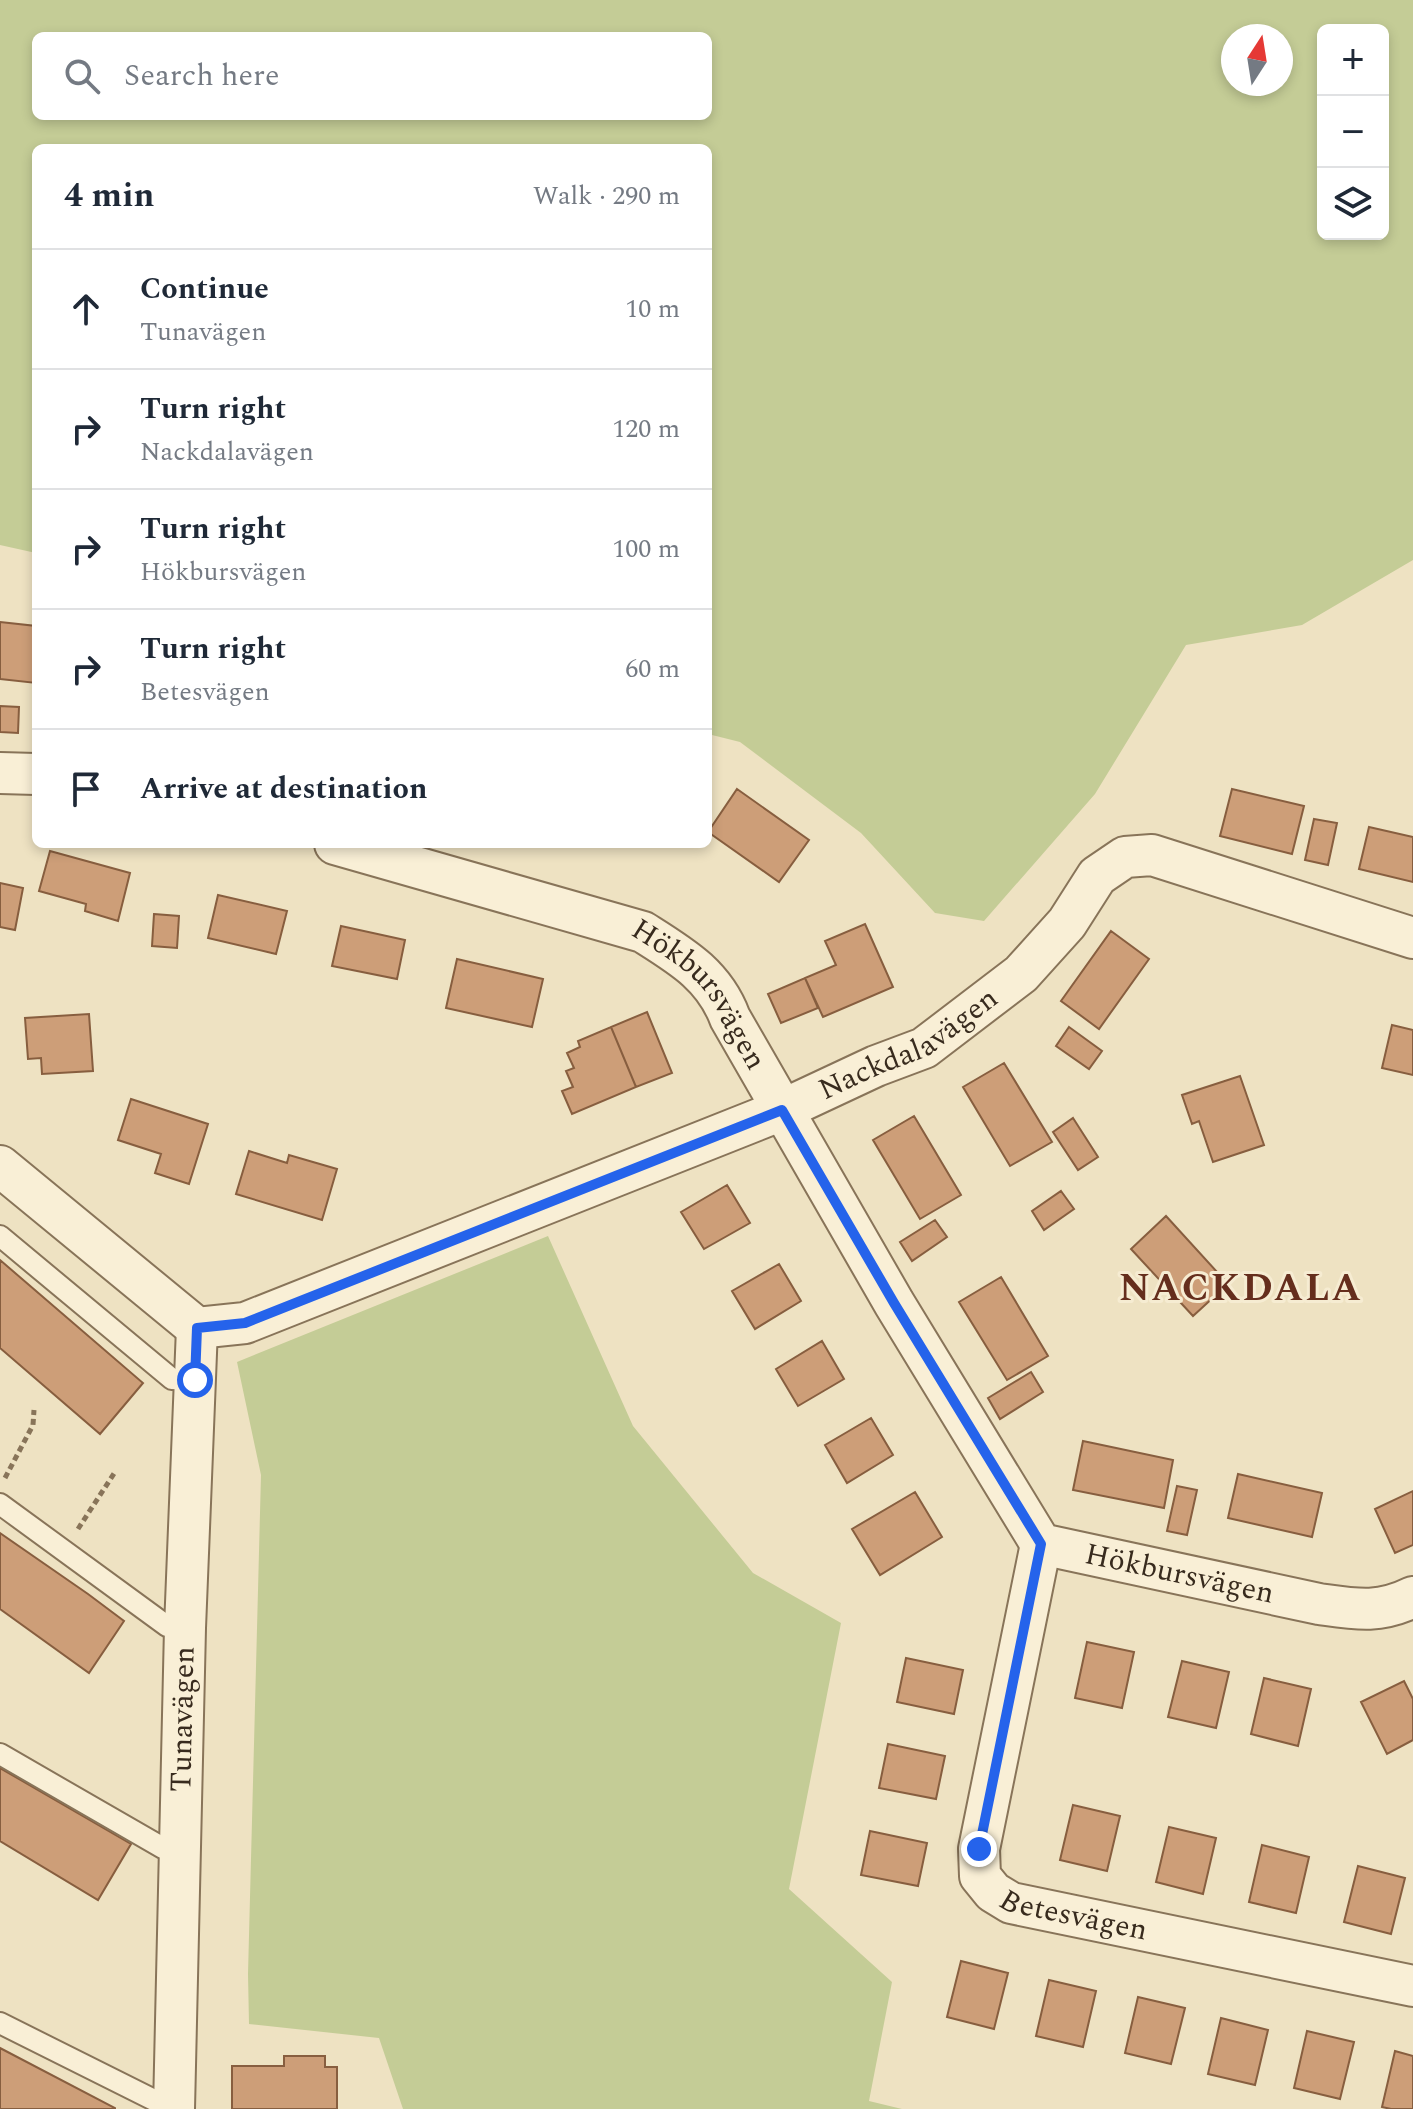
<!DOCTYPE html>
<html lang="en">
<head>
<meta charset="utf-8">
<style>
	:root { --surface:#fff; --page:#f6f6f7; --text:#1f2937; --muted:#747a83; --line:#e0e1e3 }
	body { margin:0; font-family:Spectral,serif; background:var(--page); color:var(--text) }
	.controls { position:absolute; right:24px; top:24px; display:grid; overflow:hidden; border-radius:12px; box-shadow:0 4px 12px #0003 }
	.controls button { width:72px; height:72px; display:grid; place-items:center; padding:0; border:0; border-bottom:2px solid var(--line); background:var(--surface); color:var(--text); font:40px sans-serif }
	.compass { position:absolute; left:1221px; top:24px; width:72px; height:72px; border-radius:50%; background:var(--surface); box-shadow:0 4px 12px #0003; rotate:12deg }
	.stop { position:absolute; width:24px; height:24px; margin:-18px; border:6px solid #2563eb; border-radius:50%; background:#fff }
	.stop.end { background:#2563eb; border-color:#fff; box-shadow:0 2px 8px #0008 }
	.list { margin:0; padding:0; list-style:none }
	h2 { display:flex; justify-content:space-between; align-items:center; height:104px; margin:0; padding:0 32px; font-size:34px }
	h2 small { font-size:26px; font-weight:400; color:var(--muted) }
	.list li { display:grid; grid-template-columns:52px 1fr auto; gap:24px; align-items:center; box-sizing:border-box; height:120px; padding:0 32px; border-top:2px solid var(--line) }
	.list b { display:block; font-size:30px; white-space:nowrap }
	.list p { margin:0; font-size:26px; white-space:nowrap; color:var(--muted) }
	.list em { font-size:26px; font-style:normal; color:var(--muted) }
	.icon { flex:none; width:44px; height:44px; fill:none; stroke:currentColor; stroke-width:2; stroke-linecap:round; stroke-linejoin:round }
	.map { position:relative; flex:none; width:1413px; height:2109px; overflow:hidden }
	.search { position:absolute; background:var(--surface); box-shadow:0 4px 12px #0003; left:32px; top:32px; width:680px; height:88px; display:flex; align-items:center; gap:20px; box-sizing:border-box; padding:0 28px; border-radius:12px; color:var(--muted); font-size:30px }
	.panel { position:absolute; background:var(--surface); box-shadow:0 4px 12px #0003; left:32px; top:144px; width:680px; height:704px; border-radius:12px }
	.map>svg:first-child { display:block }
</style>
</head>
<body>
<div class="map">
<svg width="1413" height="2109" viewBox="0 0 1413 2109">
	<rect width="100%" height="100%" fill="#eee2c2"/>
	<path fill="#c4cc96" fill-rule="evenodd" d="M0,0H1413V560L1302,625L1186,645L1095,794L984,921L935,913L861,833L740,742L708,734V148H36V553L0,545ZM1323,30H1383V234H1323ZM36,36H708V116H36ZM1233,36H1281V84H1233Z
		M548,1236L633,1426L753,1573L841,1623L789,1889L892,1982L869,2101L902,2109H403L379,2038L249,2024L248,1974L261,1475L237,1362Z"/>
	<path fill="#cd9e78" stroke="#875e3f" stroke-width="2" d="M0,622L36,626V683L0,679Z
		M0,706L19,707L18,733L0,732Z
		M737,789L809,840L779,882L708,832Z
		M1232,789L1304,806L1292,854L1220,836Z
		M1314,819L1337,823L1328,865L1305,860Z
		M1369,827L1413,837V882L1359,869Z
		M50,851L130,873L118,921L85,911L86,904L39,891Z
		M0,883L23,888L15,930L0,927Z
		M218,895L287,911L276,954L208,938Z
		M154,914L179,916L177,948L152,946Z
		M865,924L893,987L823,1017L805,978L836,965L825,941Z
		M341,926L405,940L397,979L332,966Z
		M1111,931L1149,959L1099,1029L1061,1001Z
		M457,959L543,979L532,1027L446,1008Z
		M805,978L818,1008L781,1023L768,994Z
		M647,1012L672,1073L636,1087L611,1027Z
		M89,1014L93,1071L42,1074L41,1058L28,1059L25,1018Z
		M1392,1025L1413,1030V1075L1382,1068Z
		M611,1027L636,1087L572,1114L562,1091L573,1087L566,1071L574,1068L567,1053L580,1047L578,1041Z
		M1069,1027L1102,1051L1089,1069L1056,1046Z
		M1004,1063L1052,1142L1010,1166L963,1087Z
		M1240,1076L1264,1145L1213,1162L1199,1121L1192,1124L1182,1095Z
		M131,1099L208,1124L189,1184L155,1173L161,1154L118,1140Z
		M914,1116L961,1195L920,1219L873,1140Z
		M1073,1118L1098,1157L1078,1170L1053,1132Z
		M249,1151L287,1163L289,1155L337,1169L322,1220L236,1194Z
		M727,1185L750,1223L704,1249L681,1212Z
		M1061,1191L1074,1209L1044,1230L1032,1211Z
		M1166,1216L1228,1284L1193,1316L1131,1249Z
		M935,1220L947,1237L912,1261L900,1242Z
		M0,1260L143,1383L100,1434L0,1348Z
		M779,1264L801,1301L755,1329L732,1291Z
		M1001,1277L1048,1356L1007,1380L959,1302Z
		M822,1341L844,1379L798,1406L776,1369Z
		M1031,1372L1043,1392L1000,1419L988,1398Z
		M871,1418L893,1455L847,1483L825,1445Z
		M1083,1441L1173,1460L1164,1508L1073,1490Z
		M1238,1474L1322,1493L1312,1537L1228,1518Z
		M1177,1486L1197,1490L1187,1535L1167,1531Z
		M1413,1491V1545L1395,1553L1375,1509Z
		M915,1492L942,1537L880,1575L852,1529Z
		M0,1533L88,1594L124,1621L89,1673L0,1609Z
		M1087,1642L1134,1652L1122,1708L1075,1698Z
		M906,1658L963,1670L954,1714L897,1702Z
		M1182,1661L1229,1672L1216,1728L1168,1717Z
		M1264,1678L1311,1689L1298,1746L1251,1734Z
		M1404,1681L1413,1699V1740L1387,1754L1361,1702Z
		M888,1744L945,1756L936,1799L879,1788Z
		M0,1768L131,1844L98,1900L0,1841Z
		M1073,1805L1120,1816L1107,1871L1060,1860Z
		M1169,1827L1216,1838L1203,1894L1156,1882Z
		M870,1831L927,1843L918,1886L861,1875Z
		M1262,1845L1309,1857L1296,1913L1249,1902Z
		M1358,1866L1405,1878L1391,1934L1344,1922Z
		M961,1961L1008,1973L994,2029L947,2017Z
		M1049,1980L1096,1991L1083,2047L1036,2036Z
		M1138,1997L1185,2008L1171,2064L1125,2053Z
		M1221,2018L1268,2030L1255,2085L1208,2074Z
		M1307,2031L1354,2042L1340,2099L1294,2088Z
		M0,2048L115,2108V2109H0Z
		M1395,2051L1413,2056V2109H1391L1382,2107Z
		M284,2056H325V2067H337V2109H232V2066H284Z"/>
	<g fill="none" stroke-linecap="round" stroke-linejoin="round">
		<defs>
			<path id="service" d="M0,1236L172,1379L195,1380
				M0,1504L167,1626L185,1628
				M0,1754L163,1848H180
				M0,2023L154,2100L174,2104"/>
			<g id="minor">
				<path d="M0,773L36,774"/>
				<path id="s1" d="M335,844L643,932C681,956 714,975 730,1018L894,1303L1041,1544L1319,1604C1355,1609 1379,1614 1413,1597"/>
				<path id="s2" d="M0,1166L197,1328L245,1323L782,1110L876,1066L924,1048L1021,974L1067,923L1097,876L1125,857L1152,855L1413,938"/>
				<path id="s3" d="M1041,1544L979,1849L980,1876L993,1892L1011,1903L1413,1986"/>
				<path id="s4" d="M174,2109L185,1628L197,1328"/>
			</g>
		</defs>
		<use href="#service" stroke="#887459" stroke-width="24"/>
		<use href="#minor" stroke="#887459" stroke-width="44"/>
		<path stroke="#887459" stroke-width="5" stroke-dasharray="6 4" stroke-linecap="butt" d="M5,1478L33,1425L34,1410
			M78,1529L115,1472"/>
		<use href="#service" stroke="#f9efd6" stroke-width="20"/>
		<use href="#minor" stroke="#f9efd6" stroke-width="40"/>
	</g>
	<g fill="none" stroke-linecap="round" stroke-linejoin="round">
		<path stroke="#2563eb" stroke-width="10" d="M195,1380L197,1328L245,1323L782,1110L894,1303L1041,1544L979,1849"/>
	</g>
	<g text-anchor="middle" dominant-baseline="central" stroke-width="6" stroke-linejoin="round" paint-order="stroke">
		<g font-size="30" fill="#382b1e" stroke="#f6ecd2">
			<text stroke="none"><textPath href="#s1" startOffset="406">Hökbursvägen</textPath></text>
			<text stroke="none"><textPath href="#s2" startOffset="1024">Nackdalavägen</textPath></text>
			<text stroke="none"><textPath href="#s1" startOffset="1198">Hökbursvägen</textPath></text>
			<text stroke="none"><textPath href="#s4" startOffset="390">Tunavägen</textPath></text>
			<text stroke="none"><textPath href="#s3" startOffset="444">Betesvägen</textPath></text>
		</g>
		<g font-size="38" font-weight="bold" letter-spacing="2" fill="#652e1d" stroke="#f6ecd2">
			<text x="1241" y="1289">NACKDALA</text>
		</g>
	</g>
</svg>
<div class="controls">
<button>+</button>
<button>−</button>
<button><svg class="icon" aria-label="layers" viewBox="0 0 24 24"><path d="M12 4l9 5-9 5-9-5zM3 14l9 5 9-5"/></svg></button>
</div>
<svg class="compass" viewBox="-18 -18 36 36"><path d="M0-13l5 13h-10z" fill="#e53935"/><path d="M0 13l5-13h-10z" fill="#747a83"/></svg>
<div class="stop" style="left:195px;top:1380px"></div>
<div class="stop end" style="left:979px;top:1849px"></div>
<div class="search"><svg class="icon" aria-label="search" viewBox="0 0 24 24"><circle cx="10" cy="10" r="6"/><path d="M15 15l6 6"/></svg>Search here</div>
<section class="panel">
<h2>4 min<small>Walk · 290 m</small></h2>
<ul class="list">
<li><svg class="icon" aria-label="ahead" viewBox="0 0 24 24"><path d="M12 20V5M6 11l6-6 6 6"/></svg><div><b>Continue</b><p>Tunavägen</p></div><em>10 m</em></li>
<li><svg class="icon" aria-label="right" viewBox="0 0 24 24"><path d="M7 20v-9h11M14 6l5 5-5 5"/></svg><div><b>Turn right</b><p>Nackdalavägen</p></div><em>120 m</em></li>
<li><svg class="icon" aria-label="right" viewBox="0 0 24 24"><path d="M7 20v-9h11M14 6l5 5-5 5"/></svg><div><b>Turn right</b><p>Hökbursvägen</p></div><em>100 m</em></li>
<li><svg class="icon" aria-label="right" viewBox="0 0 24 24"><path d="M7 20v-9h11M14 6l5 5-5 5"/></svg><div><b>Turn right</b><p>Betesvägen</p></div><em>60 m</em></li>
<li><svg class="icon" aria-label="arrive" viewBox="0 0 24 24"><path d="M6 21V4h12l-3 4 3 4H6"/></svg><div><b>Arrive at destination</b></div></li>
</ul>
</section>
</div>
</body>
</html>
